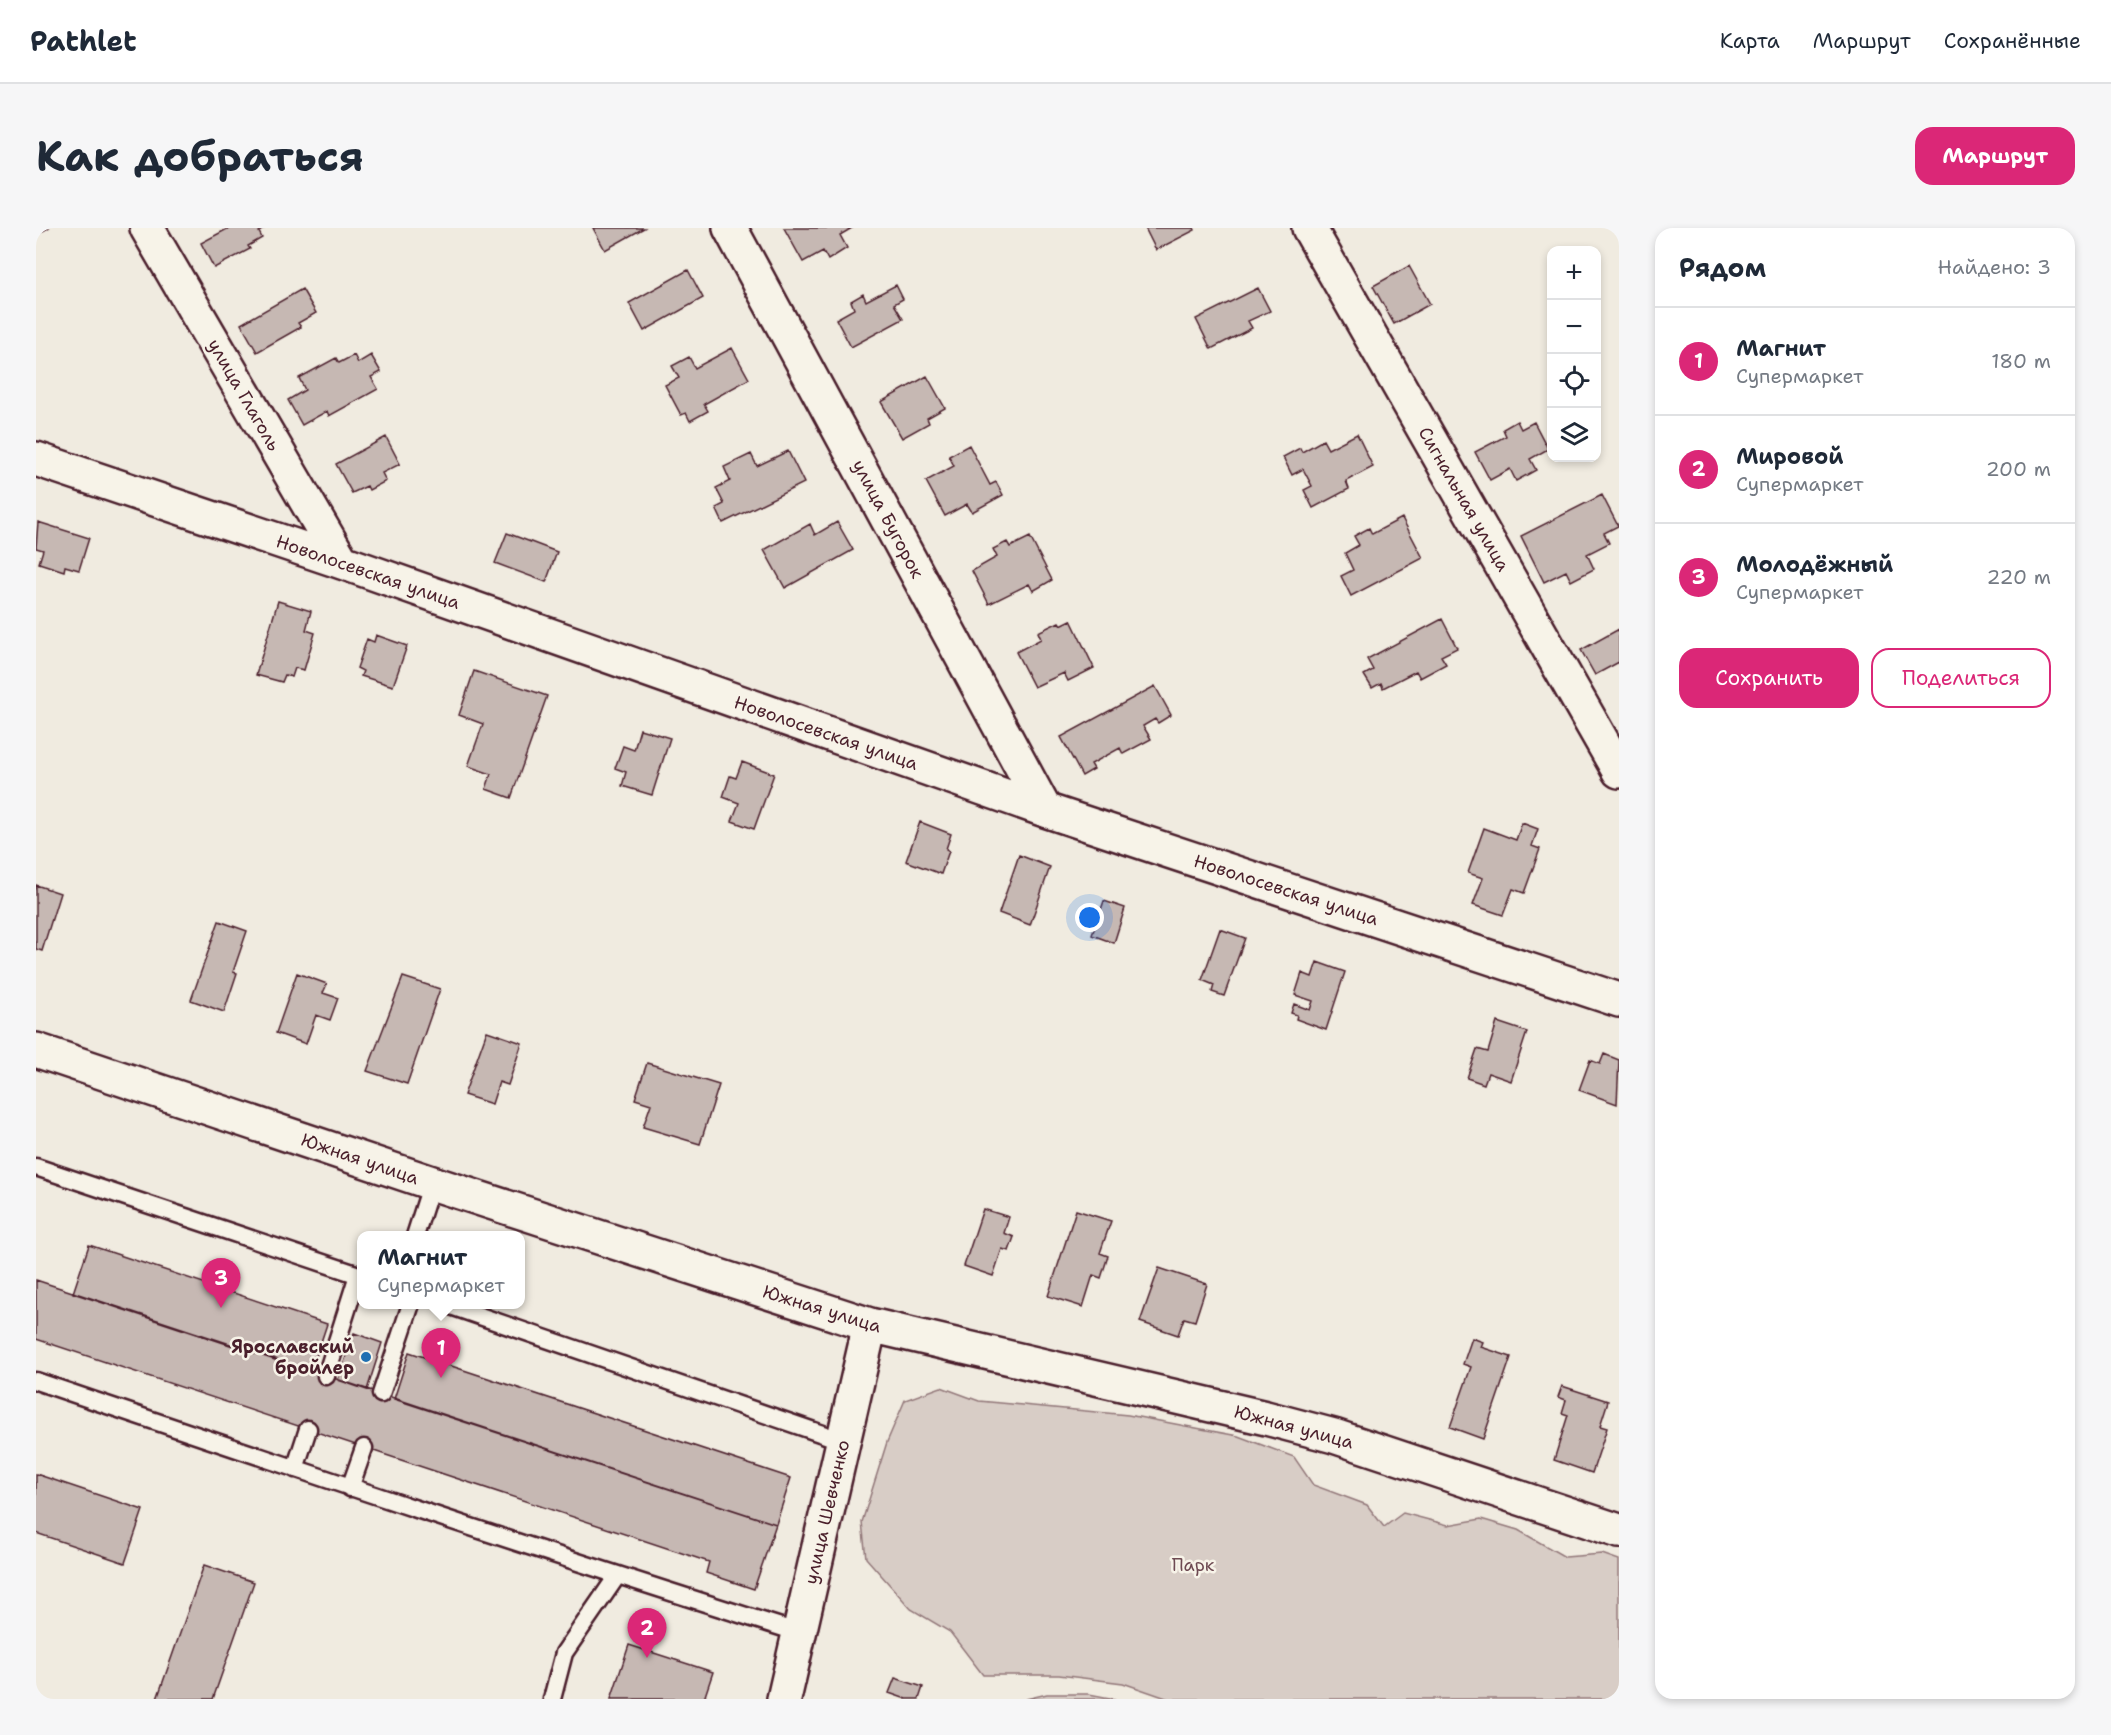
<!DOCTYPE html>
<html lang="ru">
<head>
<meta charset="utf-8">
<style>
	:root { --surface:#fff; --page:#f6f6f7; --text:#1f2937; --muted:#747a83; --line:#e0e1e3; --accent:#db2777 }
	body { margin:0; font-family:"Shantell Sans",sans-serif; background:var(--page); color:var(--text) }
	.controls { position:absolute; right:18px; top:18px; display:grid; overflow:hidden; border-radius:12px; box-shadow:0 3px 9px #0003 }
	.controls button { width:54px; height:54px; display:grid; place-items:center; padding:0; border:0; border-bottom:2px solid var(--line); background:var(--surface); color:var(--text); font:30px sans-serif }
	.you { position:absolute; left:1054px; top:690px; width:21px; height:21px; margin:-15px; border:4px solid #fff; border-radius:50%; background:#1a73e8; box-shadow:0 0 0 9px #1a73e833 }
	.badge { display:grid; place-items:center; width:39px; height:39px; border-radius:50%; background:var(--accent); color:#fff; font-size:20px; font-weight:700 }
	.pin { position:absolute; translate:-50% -50px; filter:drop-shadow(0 2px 3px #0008) }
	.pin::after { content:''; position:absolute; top:32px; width:21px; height:18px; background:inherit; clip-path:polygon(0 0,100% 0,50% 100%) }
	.popup { position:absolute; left:321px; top:1003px; width:168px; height:78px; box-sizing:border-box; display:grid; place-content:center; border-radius:12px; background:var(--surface); filter:drop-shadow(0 2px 4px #0005); font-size:20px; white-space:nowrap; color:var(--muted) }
	.popup b { font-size:22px; color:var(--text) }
	.popup::after { content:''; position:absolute; left:50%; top:100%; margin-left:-12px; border:12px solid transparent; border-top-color:var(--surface) }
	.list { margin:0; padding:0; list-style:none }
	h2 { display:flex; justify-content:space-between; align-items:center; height:78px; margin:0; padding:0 24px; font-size:26px }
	h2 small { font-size:20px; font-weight:400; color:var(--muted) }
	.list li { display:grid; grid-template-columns:39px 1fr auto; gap:18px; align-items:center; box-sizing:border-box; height:108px; padding:0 24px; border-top:2px solid var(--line) }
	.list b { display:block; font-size:22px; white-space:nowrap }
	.list p { margin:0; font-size:20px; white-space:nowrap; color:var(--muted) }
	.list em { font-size:20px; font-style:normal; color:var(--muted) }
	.actions { display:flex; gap:12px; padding:18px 24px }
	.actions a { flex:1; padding:14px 0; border:2px solid var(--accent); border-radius:18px; text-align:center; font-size:21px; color:var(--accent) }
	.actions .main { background:var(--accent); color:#fff }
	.icon { flex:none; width:33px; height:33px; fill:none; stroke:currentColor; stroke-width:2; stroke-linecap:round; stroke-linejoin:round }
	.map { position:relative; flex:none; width:1583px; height:1471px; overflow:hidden; border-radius:18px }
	header { display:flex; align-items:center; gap:36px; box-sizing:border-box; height:84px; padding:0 30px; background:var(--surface); border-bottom:2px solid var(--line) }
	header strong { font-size:28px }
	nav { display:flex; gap:33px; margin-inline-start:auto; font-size:21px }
	.intro { display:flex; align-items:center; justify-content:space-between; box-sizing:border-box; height:144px; padding:0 36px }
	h1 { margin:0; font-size:42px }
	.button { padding:15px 27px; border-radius:18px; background:var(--accent); color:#fff; font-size:21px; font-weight:700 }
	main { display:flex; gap:36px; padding:0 36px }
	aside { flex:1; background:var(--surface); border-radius:18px; box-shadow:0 3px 9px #0003 }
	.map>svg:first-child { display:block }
</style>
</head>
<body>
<header>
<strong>Pathlet</strong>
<nav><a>Карта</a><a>Маршрут</a><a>Сохранённые</a></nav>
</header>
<div class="intro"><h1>Как добраться</h1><a class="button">Маршрут</a></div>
<main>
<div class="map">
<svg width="1583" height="1471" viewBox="0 0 1583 1471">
	<rect width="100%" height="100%" fill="#f0ebe0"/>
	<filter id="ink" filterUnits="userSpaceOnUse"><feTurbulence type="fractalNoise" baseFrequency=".0167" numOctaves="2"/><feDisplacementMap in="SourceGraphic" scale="12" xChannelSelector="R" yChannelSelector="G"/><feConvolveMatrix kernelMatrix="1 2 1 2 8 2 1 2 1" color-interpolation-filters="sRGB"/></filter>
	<g filter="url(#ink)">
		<path fill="#d8cdc6" stroke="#917678" stroke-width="1.5" d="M905,1159L943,1173L1092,1187L1202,1208L1258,1229L1277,1257L1331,1277L1348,1299L1367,1285L1412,1297L1445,1291L1482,1302L1529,1329L1566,1326L1583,1332V1471H1133L1087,1455L1023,1447H947L914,1404L875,1381L830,1330L826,1294L851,1214L869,1172Z
			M1011,1466H1053L1079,1471H990Z"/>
		<path fill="#c6b8b3" stroke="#4a1f2b" stroke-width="1.5" d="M0,0H12L0,7Z
			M193,0H229L223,4L226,10L212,18L214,21L178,40L165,15Z
			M557,0H608L569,22Z
			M748,0H816L804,7L811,20L792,32L787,23L767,34Z
			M1109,0H1158L1159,2L1120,22Z
			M1373,38L1394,76L1358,96L1337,58Z
			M652,42L667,70L608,103L593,75Z
			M860,57L867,71L858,76L867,91L815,119L800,91L818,81L815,73L827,66L830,73Z
			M1222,60L1234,83L1212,93L1216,100L1175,121L1160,91Z
			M266,61L280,85L262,95L265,99L221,124L205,96Z
			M696,120L713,151L668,176L672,183L654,193L650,185L645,187L629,157L643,150L636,138L653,129L659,140Z
			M318,127L322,135L335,127L345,144L335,149L342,161L293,188L291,183L266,197L252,172L269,162L263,150L300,130L303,135Z
			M891,148L909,180L891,190L893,195L866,210L845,174Z
			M1481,193L1485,201L1498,194L1512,221L1494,231L1500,242L1480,253L1474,241L1454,252L1439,224L1470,208L1467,201Z
			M1321,206L1337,239L1310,253L1313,261L1277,280L1268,262L1276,258L1267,241L1256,247L1247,229L1264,220L1266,224L1287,212L1292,221Z
			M350,209L364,236L346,245L350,253L333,262L331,258L316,265L300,236Z
			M933,217L954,257L960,254L967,267L936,284L931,276L909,288L890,253L918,238L913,228Z
			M752,223L768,255L687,295L680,280L688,276L680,260L694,253L688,239L715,226L721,238Z
			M1566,267L1582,298L1568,305L1573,315L1551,326L1558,341L1535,353L1530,343L1508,354L1485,308Z
			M1366,290L1387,330L1315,368L1305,348L1317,342L1309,325L1323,317L1318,308L1333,300L1336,306Z
			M2,294L53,310L43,342L29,338L28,343L3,335L7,322L0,320Z
			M801,294L817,322L749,360L728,322L774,296L779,307Z
			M471,305L521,324L510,354L459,335Z
			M994,309L1016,352L997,363L993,356L953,376L936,343L961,329L957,321L971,314L974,319Z
			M242,373L275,383L270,402L279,405L268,442L259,440L256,449L249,447L246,454L220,447Z
			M1406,391L1421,420L1405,428L1410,436L1384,450L1380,443L1347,460L1345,455L1336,460L1328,447L1337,442L1331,431Z
			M1035,392L1058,440L1032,453L1028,445L998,459L980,424L1005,411L1002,404L1023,394L1025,397Z
			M1583,401V434L1559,447L1545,422Z
			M340,407L371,418L357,458L325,448L327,443L321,440L331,411L338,414Z
			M438,443L511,468L475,570L450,561L455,546L432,538L447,496L423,487Z
			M1119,458L1135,487L1122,495L1119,491L1107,498L1115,511L1087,526L1084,520L1055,536L1058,541L1046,548L1025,509Z
			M604,501L634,510L616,567L586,558L590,544L579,540L587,518L598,522Z
			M706,534L738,546L718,601L696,593L703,575L687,569L694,548L700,550Z
			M884,594L915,606L910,621L913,623L905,646L870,633Z
			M1486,595L1502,601L1496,618L1504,621L1488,665L1477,661L1467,687L1437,677L1447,650L1432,645L1448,600L1480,612Z
			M983,627L1014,639L994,697L963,685Z
			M0,657L24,665L6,723L0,721Z
			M1068,673L1089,680L1078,715L1056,707Z
			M183,693L211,703L197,744L201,745L188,784L155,772Z
			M1184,701L1209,710L1188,768L1176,764L1178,757L1166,752Z
			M1281,734L1309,744L1290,802L1260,791L1261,787L1255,785L1258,776L1274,782L1277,773L1259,767L1266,745L1276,749Z
			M261,745L291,756L287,765L302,770L294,792L280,787L270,816L240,805Z
			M367,749L404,761L371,856L331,843Z
			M1461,794L1491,804L1475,853L1452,845L1448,856L1431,850L1441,821L1452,824Z
			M451,803L486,815L472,857L463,854L456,876L428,867Z
			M1568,826L1583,832L1581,876L1543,862L1554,832L1564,836Z
			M611,835L683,857L664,916L607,899L615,876L599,871Z
			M947,981L973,989L968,1005L978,1009L973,1023L966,1021L957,1048L928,1038Z
			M1040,982L1075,993L1064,1025L1072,1028L1065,1050L1057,1047L1047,1079L1012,1068Z
			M53,1017L291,1096L275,1144L37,1065Z
			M1123,1040L1171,1056L1159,1093L1148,1090L1142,1107L1104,1094Z
			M0,1052L740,1296L718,1361L670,1345L673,1334L0,1111Z
			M318,1105L346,1115L331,1162L302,1152Z
			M1436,1110L1447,1114L1445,1119L1475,1129L1447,1211L1414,1199L1435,1139L1427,1136Z
			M373,1124L755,1250L740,1296L358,1171Z
			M1526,1158L1572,1173L1564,1198L1571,1200L1556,1245L1518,1232L1532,1187L1526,1185L1530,1172L1522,1169Z
			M0,1246L107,1282L89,1335L0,1305Z
			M168,1337L218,1354L177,1471H121Z
			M593,1417L677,1444L668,1471H575Z
			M859,1450L887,1459L883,1471H870L853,1465Z"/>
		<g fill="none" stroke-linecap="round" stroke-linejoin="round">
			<defs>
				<path id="service" d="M0,939L326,1048
					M379,1008L396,955
					M409,1076L807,1213
					M290,1148L322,1047
					M0,1153C254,1239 508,1325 764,1405
					M345,1166L375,1076
					M259,1241L272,1201
					M314,1260L328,1220
					M516,1471L528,1425L581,1348"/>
				<path id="minor" d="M111,0L306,334
					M694,0L1009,582
					M1273,0L1583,543
					M0,231L306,334L1009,582L1583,772
					M0,822L396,955L834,1097L1230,1190L1298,1208L1583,1303
					M748,1471L834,1097"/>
			</defs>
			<use href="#service" stroke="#4a1f2b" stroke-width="21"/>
			<use href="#minor" stroke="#4a1f2b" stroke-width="38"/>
			<use href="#service" stroke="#f7f3e8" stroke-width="16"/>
			<use href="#minor" stroke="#f7f3e8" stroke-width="33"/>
		</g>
	</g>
	<circle fill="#1f6fb2" stroke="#f7f3e8" stroke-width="2" cx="330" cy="1129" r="6"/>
	<g text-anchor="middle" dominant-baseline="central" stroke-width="5" stroke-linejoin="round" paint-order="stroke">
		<g font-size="18" fill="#4a1f2b" stroke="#f7f3e8">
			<text transform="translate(208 167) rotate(60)">улица Глаголь</text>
			<text transform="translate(1428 271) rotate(60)">Сигнальная улица</text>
			<text transform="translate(852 291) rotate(62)">улица Бугорок</text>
			<text transform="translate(332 344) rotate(19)">Новолосевская улица</text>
			<text transform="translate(790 505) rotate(19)">Новолосевская улица</text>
			<text transform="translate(1250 662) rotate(18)">Новолосевская улица</text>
			<text transform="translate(324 931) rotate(19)">Южная улица</text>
			<text transform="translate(786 1081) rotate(17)">Южная улица</text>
			<text transform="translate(1258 1199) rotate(15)">Южная улица</text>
			<text transform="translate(791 1284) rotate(-77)">улица Шевченко</text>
		</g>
		<g font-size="18" font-weight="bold" fill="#4a1f2b" stroke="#f7f3e8" text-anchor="end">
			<text x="318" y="1119">Ярославский<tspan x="318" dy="21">бройлер</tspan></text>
		</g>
		<g font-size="18" fill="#6e4a52" stroke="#f7f3e8">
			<text x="1157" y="1337">Парк</text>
		</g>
	</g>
</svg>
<div class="controls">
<button>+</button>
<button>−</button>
<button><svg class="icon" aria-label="locate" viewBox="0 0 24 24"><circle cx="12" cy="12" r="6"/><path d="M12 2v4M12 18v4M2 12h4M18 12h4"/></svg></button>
<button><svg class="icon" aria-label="layers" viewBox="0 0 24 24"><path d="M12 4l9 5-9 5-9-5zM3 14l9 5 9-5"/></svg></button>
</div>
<div class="you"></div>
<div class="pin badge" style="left:405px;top:1150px">1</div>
<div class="popup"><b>Магнит</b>Супермаркет</div>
<div class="pin badge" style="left:611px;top:1430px">2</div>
<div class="pin badge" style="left:185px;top:1080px">3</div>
</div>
<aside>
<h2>Рядом<small>Найдено: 3</small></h2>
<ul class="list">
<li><span class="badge">1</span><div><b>Магнит</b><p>Супермаркет</p></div><em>180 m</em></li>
<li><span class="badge">2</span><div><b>Мировой</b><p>Супермаркет</p></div><em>200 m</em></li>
<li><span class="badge">3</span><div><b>Молодёжный</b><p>Супермаркет</p></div><em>220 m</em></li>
</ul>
<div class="actions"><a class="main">Сохранить</a><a>Поделиться</a></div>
</aside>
</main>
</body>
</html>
